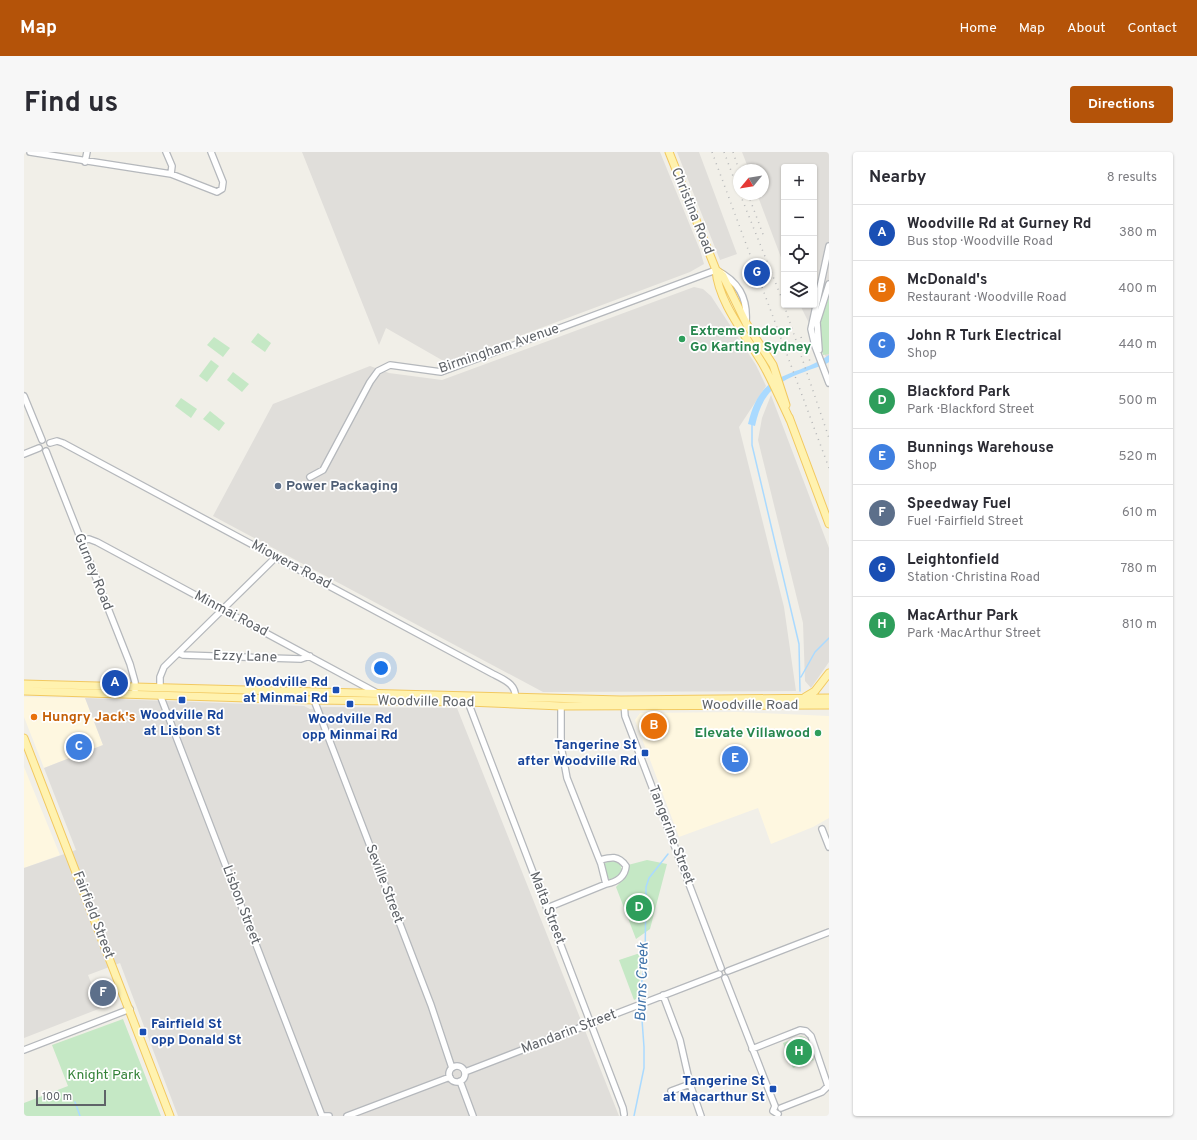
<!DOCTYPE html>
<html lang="en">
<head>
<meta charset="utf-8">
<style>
	:root { --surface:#fff; --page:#f7f7f7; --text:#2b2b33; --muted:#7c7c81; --line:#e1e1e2; --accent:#b45309 }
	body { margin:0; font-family:Overpass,sans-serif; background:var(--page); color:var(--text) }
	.controls { position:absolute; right:12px; top:12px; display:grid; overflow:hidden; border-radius:4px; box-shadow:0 1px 3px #0004 }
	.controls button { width:36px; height:36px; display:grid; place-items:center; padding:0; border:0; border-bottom:1px solid var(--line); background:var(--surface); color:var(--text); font:20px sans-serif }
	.compass { position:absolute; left:709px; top:12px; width:36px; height:36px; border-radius:50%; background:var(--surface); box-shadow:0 1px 3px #0004; rotate:240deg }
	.scale { position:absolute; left:12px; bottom:10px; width:70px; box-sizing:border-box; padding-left:4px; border:2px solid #5f6368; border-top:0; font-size:11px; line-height:14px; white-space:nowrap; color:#5f6368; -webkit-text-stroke:3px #fff; paint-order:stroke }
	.you { position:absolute; left:357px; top:516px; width:14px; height:14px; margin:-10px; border:3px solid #fff; border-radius:50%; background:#1a73e8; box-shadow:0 0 0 6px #1a73e833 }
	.badge { display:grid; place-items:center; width:26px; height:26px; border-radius:50%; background:var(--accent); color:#fff; font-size:13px; font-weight:700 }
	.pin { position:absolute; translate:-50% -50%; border:2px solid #fff; box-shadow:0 1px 4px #0006 }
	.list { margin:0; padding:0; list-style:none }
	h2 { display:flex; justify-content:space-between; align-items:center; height:52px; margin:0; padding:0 16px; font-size:17px }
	h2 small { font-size:13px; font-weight:400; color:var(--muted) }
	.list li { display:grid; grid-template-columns:26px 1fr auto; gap:12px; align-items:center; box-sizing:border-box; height:56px; padding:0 16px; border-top:1px solid var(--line) }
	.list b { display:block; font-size:15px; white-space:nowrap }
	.list p { margin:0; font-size:13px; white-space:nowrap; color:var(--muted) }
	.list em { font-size:13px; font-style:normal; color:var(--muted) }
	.icon { flex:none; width:22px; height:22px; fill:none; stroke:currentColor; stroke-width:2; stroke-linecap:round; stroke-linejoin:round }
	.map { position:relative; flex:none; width:805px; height:964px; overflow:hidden; border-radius:4px }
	header { display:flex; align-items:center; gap:24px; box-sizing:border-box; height:56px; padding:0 20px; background:var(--accent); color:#fff }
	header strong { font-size:19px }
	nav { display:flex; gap:22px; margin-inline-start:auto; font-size:14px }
	.intro { display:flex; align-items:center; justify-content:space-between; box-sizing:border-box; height:96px; padding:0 24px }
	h1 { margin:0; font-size:28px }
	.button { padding:10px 18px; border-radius:4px; background:var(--accent); color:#fff; font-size:14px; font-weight:700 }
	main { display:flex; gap:24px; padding:0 24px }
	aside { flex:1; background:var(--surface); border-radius:4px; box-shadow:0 1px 3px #0004 }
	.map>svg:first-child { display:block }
</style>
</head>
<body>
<header>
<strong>Map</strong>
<nav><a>Home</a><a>Map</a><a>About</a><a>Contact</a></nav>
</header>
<div class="intro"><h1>Find us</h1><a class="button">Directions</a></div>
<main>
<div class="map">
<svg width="805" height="964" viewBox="0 0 805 964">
	<rect width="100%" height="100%" fill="#f1efe8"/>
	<path fill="#fef7e0" d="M0,545L61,546L79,593L20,616L0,565Z
		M714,560L805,564V666L789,675L747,692L734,656L655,685L611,568L616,561Z
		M0,615L36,703L0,716Z"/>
	<path fill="#e0deda" d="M278,0H636L676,98L680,112L666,120L423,211L362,176L355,193Z
		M653,0H675L713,102L696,108Z
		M718,0H805V211L776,153H790V15H760V107L758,108L733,42H739V18H725Z
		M670,135L679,137L687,144L732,213L742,234L715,275L760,455L772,539L519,540L189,364L249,252L346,214L365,221L418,228Z
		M747,243L805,396V510L787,536L781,529L779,471L734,288L738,266Z
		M61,546L280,554L286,557L300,555L433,556L595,964H154L96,811L64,823L77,856L0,886V716L52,698L20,616L79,593Z"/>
	<path fill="#c5e8c5" d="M805,146V202L799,203L794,180L798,160Z
		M234,181L247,191L241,200L227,190Z
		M190,185L206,196L199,205L183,193Z
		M187,208L195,214L183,230L175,224Z
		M209,220L225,232L218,240L203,228Z
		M157,246L173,257L167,266L151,254Z
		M186,259L201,271L195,279L179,267Z
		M623,708L643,712L626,777L612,787L592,735L603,723L604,713Z
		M591,709L596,712L598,718L596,723L585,728L579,711Z
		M613,802H618L614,846L610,848L595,808Z
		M99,867L137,964H0V951L44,934L28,893Z
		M777,884L782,886L790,908L769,916L759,891Z"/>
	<path fill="#aadaff" d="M805,203V210L802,212C764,226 740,230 731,274L724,272C737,216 768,228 805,203Z"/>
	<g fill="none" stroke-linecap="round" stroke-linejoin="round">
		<path stroke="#aadaff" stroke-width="1.5" d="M728,271V293L775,492L776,539
			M777,525L791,500L805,486
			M617,851L616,841L621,809L622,735L625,726L644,702
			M51,950L56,964
			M610,964L620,916V895L617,854"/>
		<defs>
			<path id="minor" d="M6,0L147,22L193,40L198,37L199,30L187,0
				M142,0L148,14L147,22
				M61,10L63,0
				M805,94L787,177L791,194L805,231
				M795,198L793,170L805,132
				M0,244L18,288
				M26,291L33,289L39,291L469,522C481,528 494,533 491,549
				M22,299L106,512L111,530V542
				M0,302L15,296
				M286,325L299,318L346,230L354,219L366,213L417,220L692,118C714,129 724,145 722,171
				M56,389L65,387L73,390L353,541
				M155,501L159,503L277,507L286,504
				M136,536V525L140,515L252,405
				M136,543L298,964
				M290,548L407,853L428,916
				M444,550L599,956L600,962
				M600,551L601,564L697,816
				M798,677L805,695
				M576,708C587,705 594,703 602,714C601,725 593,730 582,732
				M523,756L582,732L577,712L543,626L537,594V554
				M704,819L805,780
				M701,826L751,954
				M639,843L656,888L666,932L677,964
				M728,897L776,878L782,879L787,884L804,934L798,940L757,956
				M0,898L106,857
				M425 922a8 8 0 1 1 16 0a8 8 0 1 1-16 0Z
				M441,920L695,822
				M436,929L449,964
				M647,939L666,932
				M751,954L749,959L754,962
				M299,964H305
				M323,964L426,925"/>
			<path id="major" d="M645,0L692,118C694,151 725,187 741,216C750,233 758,251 766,268
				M692,118L699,124L722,171L749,213L762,253
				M765,265L805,372
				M0,532L597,548L805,546
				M0,539L290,548L444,550L537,554L805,553
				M781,545L791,539L805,521
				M0,586L146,964"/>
		</defs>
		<use href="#minor" stroke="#b5b8bc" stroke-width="8"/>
		<use href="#major" stroke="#f2c960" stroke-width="9"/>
		<use href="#minor" stroke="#fff" stroke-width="5.5"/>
		<use href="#major" stroke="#fff2af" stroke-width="7"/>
		<path stroke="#b6b7b8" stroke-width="1.5" stroke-dasharray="1 5" stroke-linecap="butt" d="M688,0L805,316
			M700,0L715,40
			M709,0L715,18
			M716,42L760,152
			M724,42L740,85
			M760,153L805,286
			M777,185L787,212"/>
	</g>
	<g fill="#2e9e5b" stroke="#fff" stroke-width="1.5">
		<circle cx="658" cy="187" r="4"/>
		<circle cx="794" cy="581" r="4"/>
	</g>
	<circle fill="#5c6f8a" stroke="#fff" stroke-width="1.5" cx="254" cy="334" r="4"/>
	<g fill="#1a4fb4" stroke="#fff" stroke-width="1.5">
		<rect x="308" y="534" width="8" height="8" rx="2"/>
		<rect x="154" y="544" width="8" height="8" rx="2"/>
		<rect x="322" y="548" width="8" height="8" rx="2"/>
		<rect x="617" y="597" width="8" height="8" rx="2"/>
		<rect x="115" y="876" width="8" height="8" rx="2"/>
		<rect x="745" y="933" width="8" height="8" rx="2"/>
	</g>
	<circle fill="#e8710a" stroke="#fff" stroke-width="1.5" cx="10" cy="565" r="4"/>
	<g text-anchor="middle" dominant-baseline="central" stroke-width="3.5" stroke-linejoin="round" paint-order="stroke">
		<g font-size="14" fill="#5f6368" stroke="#fff">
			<text transform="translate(668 59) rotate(68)">Christina Road</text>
			<text transform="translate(475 197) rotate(-19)">Birmingham Avenue</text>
			<text transform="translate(267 413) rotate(28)">Miowera Road</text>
			<text transform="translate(69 420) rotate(68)">Gurney Road</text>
			<text transform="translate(207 462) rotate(28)">Minmai Road</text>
			<text transform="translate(221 505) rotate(2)">Ezzy Lane</text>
			<text transform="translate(402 550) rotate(1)">Woodville Road</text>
			<text x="726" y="553">Woodville Road</text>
			<text transform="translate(647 683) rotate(69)">Tangerine Street</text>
			<text transform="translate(360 732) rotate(69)">Seville Street</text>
			<text transform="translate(217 753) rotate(69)">Lisbon Street</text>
			<text transform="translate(523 756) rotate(69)">Malta Street</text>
			<text transform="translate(69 763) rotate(69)">Fairfield Street</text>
			<text transform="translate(545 880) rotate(-21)">Mandarin Street</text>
		</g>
		<g font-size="14" font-weight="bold" fill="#27864d" stroke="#fff" text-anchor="start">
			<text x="666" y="179">Extreme Indoor<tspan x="666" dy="16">Go Karting Sydney</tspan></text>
			<text x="786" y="581" text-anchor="end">Elevate Villawood</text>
		</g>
		<g font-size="14" font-weight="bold" fill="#4e5e75" stroke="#fff" text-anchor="start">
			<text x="262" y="334">Power Packaging</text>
		</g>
		<g font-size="14" font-weight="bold" fill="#164399" stroke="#fff" text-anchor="end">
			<text x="304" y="530">Woodville Rd<tspan x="304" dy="16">at Minmai Rd</tspan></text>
			<text x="158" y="563" text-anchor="middle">Woodville Rd<tspan x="158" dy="16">at Lisbon St</tspan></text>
			<text x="326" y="567" text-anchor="middle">Woodville Rd<tspan x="326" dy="16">opp Minmai Rd</tspan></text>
			<text x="613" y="593">Tangerine St<tspan x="613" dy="16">after Woodville Rd</tspan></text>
			<text x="127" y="872" text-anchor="start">Fairfield St<tspan x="127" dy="16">opp Donald St</tspan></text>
			<text x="741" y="929">Tangerine St<tspan x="741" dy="16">at Macarthur St</tspan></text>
		</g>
		<g font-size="14" font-weight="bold" fill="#c56008" stroke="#fff" text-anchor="start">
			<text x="18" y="565">Hungry Jack's</text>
		</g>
		<g font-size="14" fill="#348238" stroke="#fff">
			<text x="80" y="923">Knight Park</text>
		</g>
		<g font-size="15" font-style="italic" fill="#4174aa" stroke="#fff">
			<text transform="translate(619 830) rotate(-88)">Burns Creek</text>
		</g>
	</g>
</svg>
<div class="controls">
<button>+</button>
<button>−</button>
<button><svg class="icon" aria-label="locate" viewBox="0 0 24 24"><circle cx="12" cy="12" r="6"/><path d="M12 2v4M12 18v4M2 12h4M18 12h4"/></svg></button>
<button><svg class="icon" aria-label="layers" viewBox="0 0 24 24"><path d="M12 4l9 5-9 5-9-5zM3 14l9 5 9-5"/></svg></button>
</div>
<svg class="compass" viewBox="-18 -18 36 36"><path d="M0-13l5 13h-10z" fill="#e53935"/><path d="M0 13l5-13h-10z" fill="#7c7c81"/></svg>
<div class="scale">100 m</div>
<div class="you"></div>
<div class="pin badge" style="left:91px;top:531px;background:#1a4fb4">A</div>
<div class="pin badge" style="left:630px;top:574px;background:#e8710a">B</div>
<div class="pin badge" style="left:55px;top:595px;background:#3f7fe0">C</div>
<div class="pin badge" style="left:615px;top:756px;background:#2e9e5b">D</div>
<div class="pin badge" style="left:711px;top:607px;background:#3f7fe0">E</div>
<div class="pin badge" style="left:79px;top:841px;background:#5c6f8a">F</div>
<div class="pin badge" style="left:733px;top:121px;background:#1a4fb4">G</div>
<div class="pin badge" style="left:775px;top:900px;background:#2e9e5b">H</div>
</div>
<aside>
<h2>Nearby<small>8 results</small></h2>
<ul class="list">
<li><span class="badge" style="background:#1a4fb4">A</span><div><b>Woodville Rd at Gurney Rd</b><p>Bus stop · Woodville Road</p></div><em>380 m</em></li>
<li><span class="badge" style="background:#e8710a">B</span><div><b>McDonald's</b><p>Restaurant · Woodville Road</p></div><em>400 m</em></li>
<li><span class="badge" style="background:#3f7fe0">C</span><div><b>John R Turk Electrical</b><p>Shop</p></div><em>440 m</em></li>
<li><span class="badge" style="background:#2e9e5b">D</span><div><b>Blackford Park</b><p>Park · Blackford Street</p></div><em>500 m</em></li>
<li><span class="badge" style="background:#3f7fe0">E</span><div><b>Bunnings Warehouse</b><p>Shop</p></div><em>520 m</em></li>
<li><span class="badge" style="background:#5c6f8a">F</span><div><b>Speedway Fuel</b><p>Fuel · Fairfield Street</p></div><em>610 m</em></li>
<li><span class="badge" style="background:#1a4fb4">G</span><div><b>Leightonfield</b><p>Station · Christina Road</p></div><em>780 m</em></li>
<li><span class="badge" style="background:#2e9e5b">H</span><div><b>MacArthur Park</b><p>Park · MacArthur Street</p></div><em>810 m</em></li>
</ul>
</aside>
</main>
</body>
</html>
